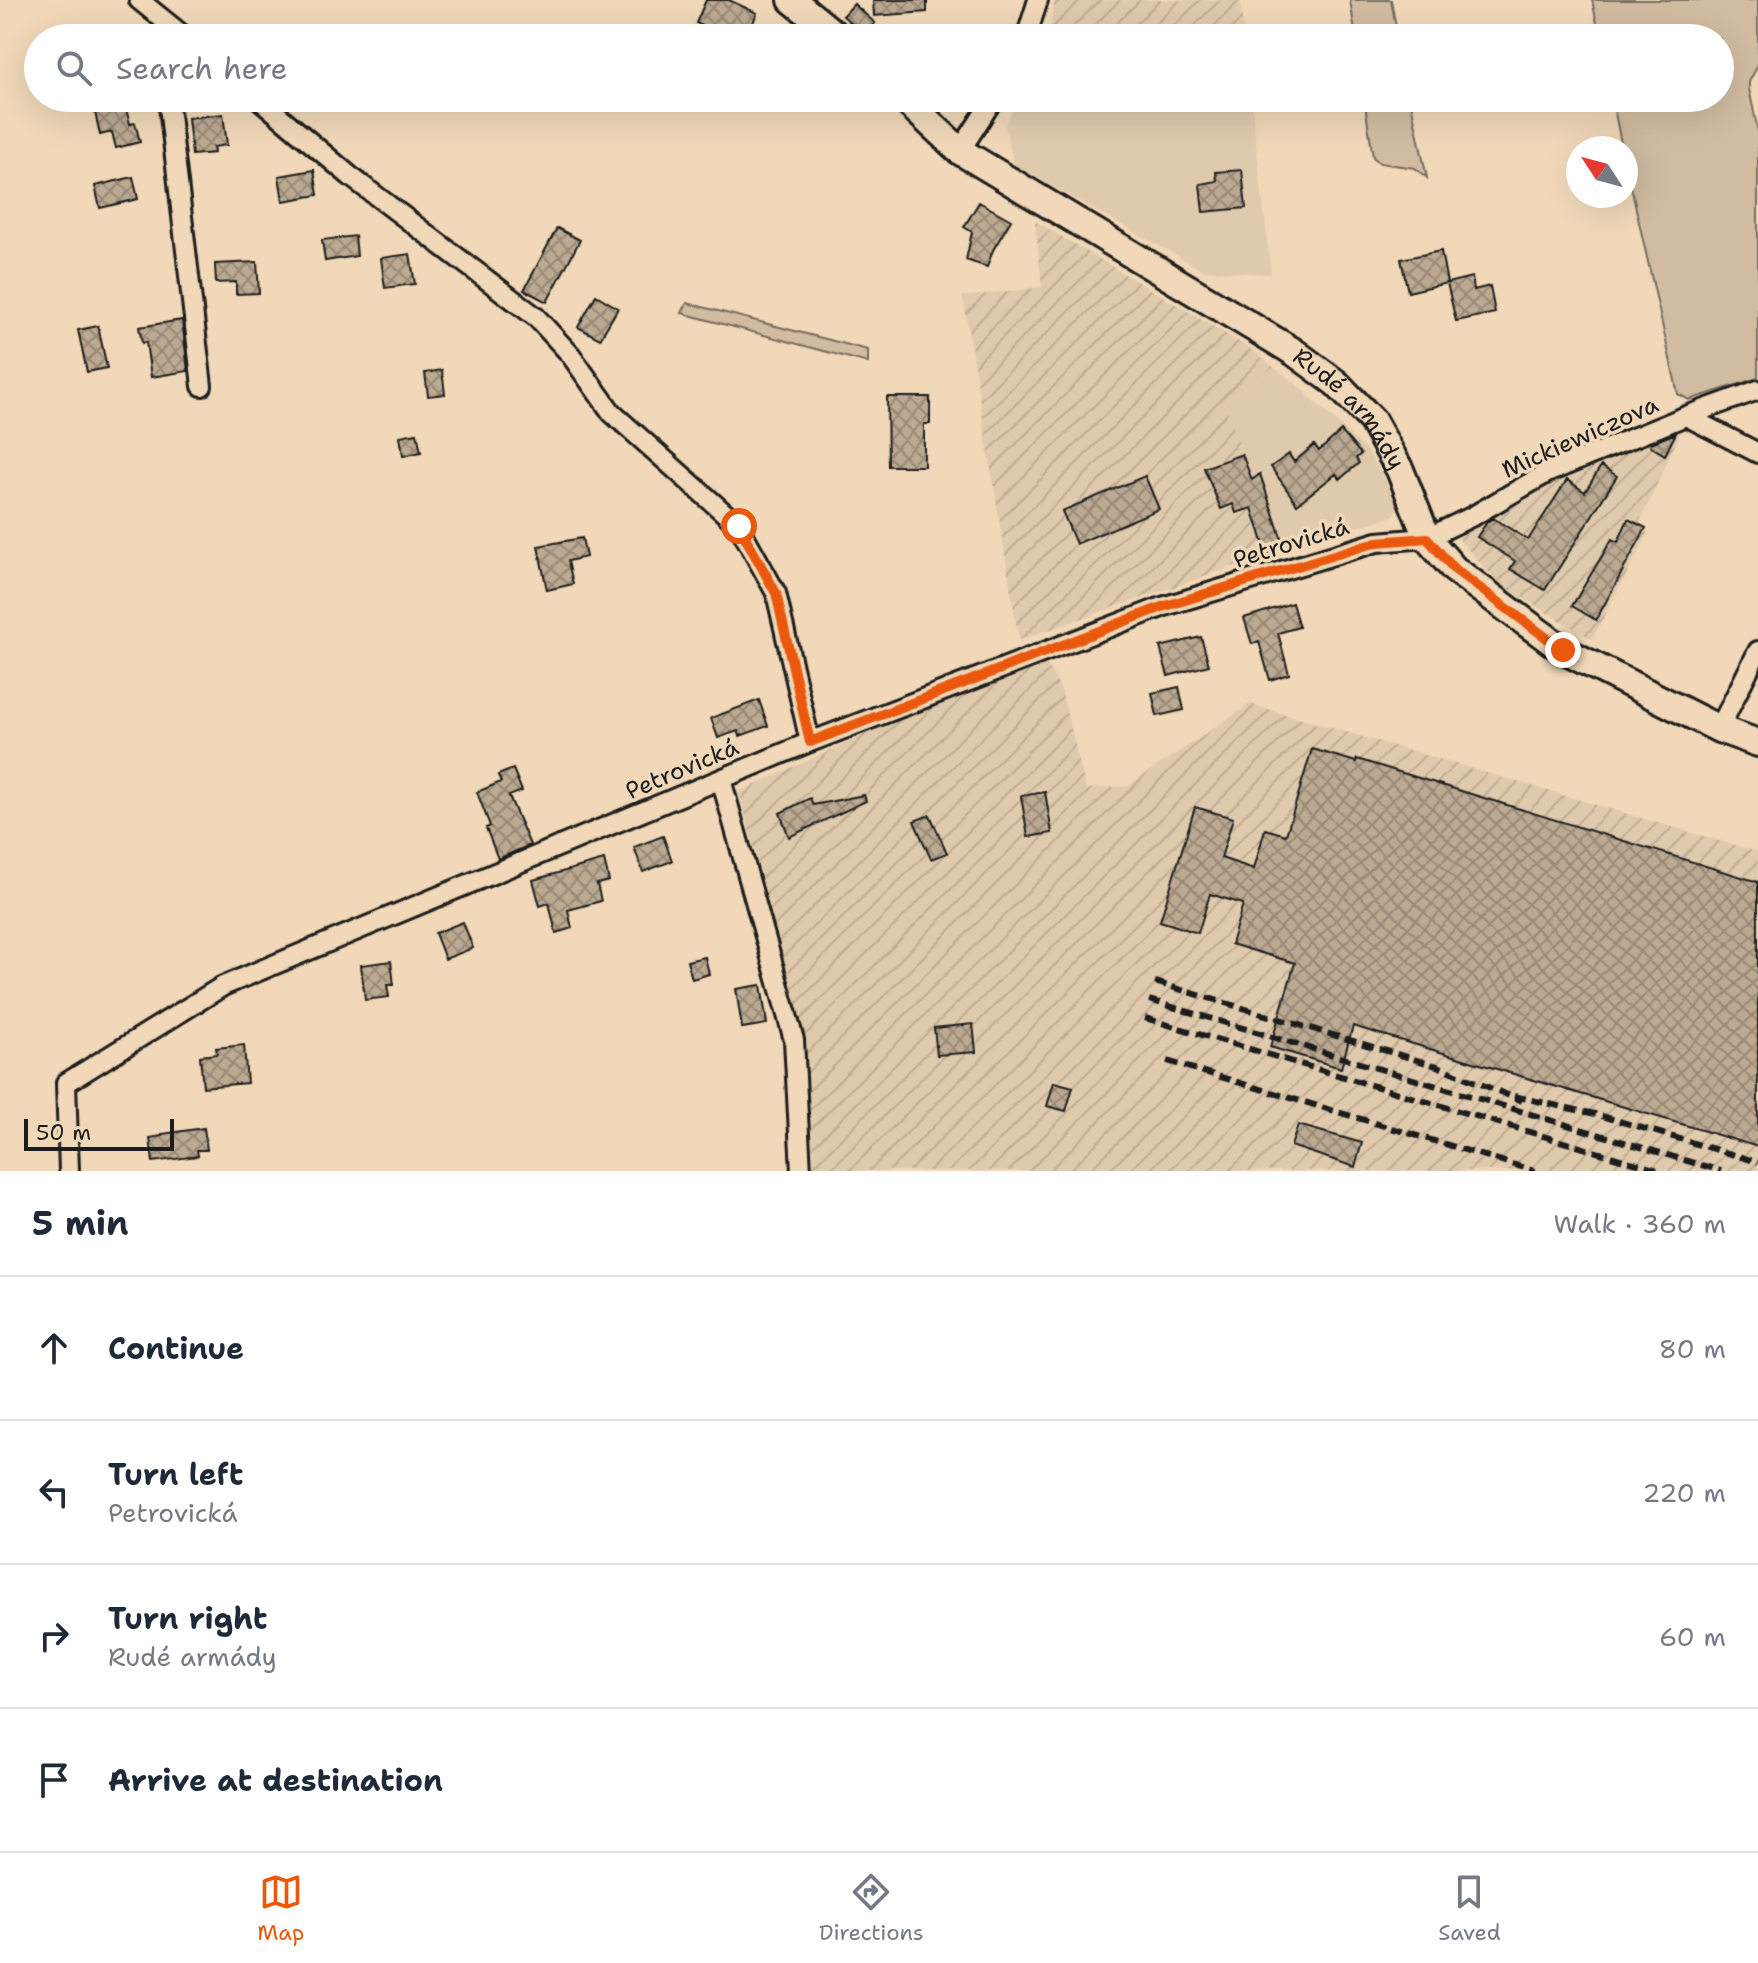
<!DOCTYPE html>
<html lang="en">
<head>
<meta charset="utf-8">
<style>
	:root { --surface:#fff; --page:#f6f6f7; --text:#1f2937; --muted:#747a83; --line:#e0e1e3; --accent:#ea580c }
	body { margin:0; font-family:"Shantell Sans",sans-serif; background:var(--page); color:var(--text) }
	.compass { position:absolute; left:1566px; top:136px; width:72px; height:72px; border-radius:50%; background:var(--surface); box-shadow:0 8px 32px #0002; rotate:306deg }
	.scale { position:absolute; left:24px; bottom:20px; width:150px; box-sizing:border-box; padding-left:8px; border:4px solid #1c1c1c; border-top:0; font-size:22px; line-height:28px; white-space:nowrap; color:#1c1c1c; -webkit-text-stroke:6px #f0d8b8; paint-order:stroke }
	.stop { position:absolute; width:24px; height:24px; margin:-18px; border:6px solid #ea580c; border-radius:50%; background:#fff }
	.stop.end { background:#ea580c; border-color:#fff; box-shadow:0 2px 8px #0008 }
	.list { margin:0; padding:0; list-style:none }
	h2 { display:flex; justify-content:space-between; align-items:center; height:104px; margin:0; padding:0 32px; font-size:34px }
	h2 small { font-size:26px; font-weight:400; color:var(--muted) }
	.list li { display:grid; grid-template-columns:52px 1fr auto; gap:24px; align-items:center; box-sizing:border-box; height:144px; padding:0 32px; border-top:2px solid var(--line) }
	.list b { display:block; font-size:30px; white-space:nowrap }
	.list p { margin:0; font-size:26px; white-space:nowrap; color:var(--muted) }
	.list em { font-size:26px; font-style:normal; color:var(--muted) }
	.icon { flex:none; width:44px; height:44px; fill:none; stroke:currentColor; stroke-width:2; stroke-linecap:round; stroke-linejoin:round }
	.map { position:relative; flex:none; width:1758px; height:1171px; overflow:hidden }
	.search { position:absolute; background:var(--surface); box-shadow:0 8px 32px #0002; left:24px; right:24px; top:24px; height:88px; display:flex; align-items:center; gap:20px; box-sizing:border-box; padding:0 28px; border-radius:44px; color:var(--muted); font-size:30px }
	.sheet { height:680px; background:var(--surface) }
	nav { display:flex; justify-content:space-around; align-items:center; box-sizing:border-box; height:112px; border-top:2px solid var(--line); background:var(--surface); font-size:22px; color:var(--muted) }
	nav a { display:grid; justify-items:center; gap:4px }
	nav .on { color:var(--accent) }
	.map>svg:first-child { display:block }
</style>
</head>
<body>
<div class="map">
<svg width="1758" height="1171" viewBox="0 0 1758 1171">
	<defs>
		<pattern id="industrial-furrows" width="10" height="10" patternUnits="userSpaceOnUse" patternTransform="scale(2)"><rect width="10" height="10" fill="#e0caad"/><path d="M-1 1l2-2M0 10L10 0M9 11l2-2" fill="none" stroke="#c0ad94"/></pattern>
		<pattern id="building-cross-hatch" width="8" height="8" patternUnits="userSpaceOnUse" patternTransform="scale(2)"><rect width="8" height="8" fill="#bca992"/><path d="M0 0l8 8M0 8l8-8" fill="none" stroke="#988976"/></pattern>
	</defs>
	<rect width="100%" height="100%" fill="#f0d8b8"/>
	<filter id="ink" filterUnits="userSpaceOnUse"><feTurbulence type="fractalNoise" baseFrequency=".0125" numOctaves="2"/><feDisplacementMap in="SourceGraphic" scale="16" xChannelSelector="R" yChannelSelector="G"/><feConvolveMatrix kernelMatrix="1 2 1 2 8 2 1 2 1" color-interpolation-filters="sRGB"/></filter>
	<g filter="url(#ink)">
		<path fill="#e0caad" d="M1018,98H1251L1271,274L1203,270L1014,165L1005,126Z
			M1274,367L1295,383L1367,451L1396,497L1397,510L1393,516L1285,549L1252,479L1224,402Z"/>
		<path fill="url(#industrial-furrows)" d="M1055,0H1240L1244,38H1048Z
			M1035,221L1251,349L1274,367L1224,402L1252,478L1258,476L1264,485L1285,549L1019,640L963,297L1042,287Z
			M1675,427H1683L1639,524L1646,528L1645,532L1648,534L1592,639L1499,584L1458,538L1537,489Z
			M1043,657L1061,690L1086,789L1128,786L1250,704L1758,852V1171H813L805,1039L739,792L918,710Z"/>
		<path fill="#d1bca1" stroke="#766c5e" stroke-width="2" d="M1350,0H1391L1398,38H1356Z
			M1592,0H1758V65L1749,82V89L1758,131V378L1689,400L1678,394L1626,165V148H1622L1612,98H1720V38H1600Z
			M1364,98H1410L1427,178L1415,168L1380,163L1373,157Z
			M687,303L868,350V363L682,313Z"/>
		<path fill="url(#building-cross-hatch)" stroke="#1c1c1c" stroke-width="2" d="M706,0H729L757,13L748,35L727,25L723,35L696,23Z
			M873,0H927V12L874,16Z
			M854,4L875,23L865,35L843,16Z
			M125,105L130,124L135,123L140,142L116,148L112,132L100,135L95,112Z
			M223,114L227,145L213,147L214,153L192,155L188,118Z
			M314,170L318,195L283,201L279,176Z
			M1242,170L1246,208L1203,212L1200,184L1217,181L1216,172Z
			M133,177L138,199L100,208L95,186Z
			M979,202L1011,220L993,250L987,267L966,260L972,232L964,227Z
			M557,228L580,240L547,302L524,290Z
			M355,236L357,256L325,261L322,240Z
			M1441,251L1447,283L1408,292L1401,259Z
			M410,254L415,284L385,288L381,258Z
			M257,262L259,293L236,294V282L216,283L215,264Z
			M1472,277L1474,290L1490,286L1495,313L1456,321L1447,283Z
			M596,295L618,308L600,339L578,327Z
			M182,320L188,371L151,377L146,342L142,343L139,327Z
			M98,326L107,368L87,372L78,330Z
			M442,370L445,394L428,396L425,373Z
			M887,397H930V424H924V466H888Z
			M1341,431L1361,454L1356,458L1359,463L1340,479L1336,474L1297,504L1271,467L1289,454L1294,462L1314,445L1319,451Z
			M417,433L421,452L403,456L400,436Z
			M1676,433L1665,455L1650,446L1651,443Z
			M1242,454L1252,480L1260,474L1285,549L1267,554L1252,508L1236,513L1233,504L1221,509L1204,468Z
			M1601,466L1617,476L1545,590L1510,569L1515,561L1477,537L1487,522L1493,518L1528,540L1567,480L1585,492Z
			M1145,476L1159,509L1076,544L1062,511Z
			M1628,519L1646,528L1596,620L1572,606L1612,539L1618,542Z
			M582,538L586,557L568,561L573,584L547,590L538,546Z
			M1292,603L1299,627L1278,633L1289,674L1270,680L1259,642L1252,644L1244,618Z
			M1201,637L1209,665L1168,676L1160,647Z
			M1179,687L1184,710L1157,716L1152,693Z
			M759,700L768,726L740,736L738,731L718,738L711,718Z
			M1312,749L1356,762L1357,759L1758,882V1147L1353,1026L1341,1068L1270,1047L1295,963L1231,944L1243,904L1210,894L1198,933L1160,921L1195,807L1233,818L1221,858L1254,869L1265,829L1286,835Z
			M513,769L522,791L509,796L530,845L498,859L486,828L490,826L477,792L501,782L498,775Z
			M1045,792L1052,833L1028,837L1021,796Z
			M864,795L866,801L789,837L780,813L810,798L813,805Z
			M930,815L947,853L931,859L914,821Z
			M663,836L672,861L643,872L634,847Z
			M604,860L609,881L597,884L601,901L568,910L572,928L556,933L549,903L540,906L533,880Z
			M463,922L473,948L445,959L435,933Z
			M705,957L709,974L692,979L687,961Z
			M391,961L394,985H387L389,997L365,1000L361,965Z
			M761,985L767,1024L742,1028L736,989Z
			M973,1024L976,1052L937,1055L934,1028Z
			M244,1045L247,1083L203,1087L200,1056L217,1054L216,1048Z
			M1054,1082L1073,1087L1066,1111L1047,1106Z
			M1298,1125L1362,1143L1355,1167L1291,1146Z
			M204,1128L207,1150H197L198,1156L153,1162L150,1138L162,1136V1134Z"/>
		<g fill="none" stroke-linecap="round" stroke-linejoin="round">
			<defs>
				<path id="street" d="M139,0L186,38
					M1026,38L1038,0
					M168,98L202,386
					M258,98L350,176L536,317L570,354L612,413L739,526L776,593L810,742
					M960,151L994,98
					M1686,416L1758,453
					M1719,729L1758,651
					M721,779L794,1040L801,1171
					M69,1171L66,1083L223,986L810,742L1162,607L1377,542L1427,538L1473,516L1547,473L1686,416L1758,390"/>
				<g id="secondary">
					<path d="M792,0L839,38"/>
					<path id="s1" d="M903,98L960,151L1294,352L1336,383L1372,420L1400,470L1427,538L1454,569L1563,650L1719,729L1758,743"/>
				</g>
			</defs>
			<use href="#street" stroke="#1c1c1c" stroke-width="24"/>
			<use href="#secondary" stroke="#1c1c1c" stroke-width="32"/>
			<use href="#street" stroke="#f0d8b8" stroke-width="18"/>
			<use href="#secondary" stroke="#f0d8b8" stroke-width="26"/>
			<path stroke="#1c1c1c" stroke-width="6" stroke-dasharray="12 6" stroke-linecap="butt" d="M1155,982L1437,1066L1522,1101
				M1149,1000L1721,1171
				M1145,1018L1661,1171
				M1167,1061L1535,1171
				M1514,1096L1595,1114L1758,1162"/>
		</g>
	</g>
	<g fill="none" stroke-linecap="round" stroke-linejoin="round" filter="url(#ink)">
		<path stroke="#ea580c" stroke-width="10" d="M739,526L776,593L810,742L1162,607L1377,542L1427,538L1454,569L1563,650"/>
	</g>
	<g text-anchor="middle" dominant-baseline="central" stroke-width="7" stroke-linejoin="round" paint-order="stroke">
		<g font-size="24" fill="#1c1c1c" stroke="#f0d8b8">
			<text stroke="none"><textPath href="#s1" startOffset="548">Rudé armády</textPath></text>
			<text transform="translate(1580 437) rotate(-24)">Mickiewiczova</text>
			<text transform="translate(1291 543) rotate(-17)">Petrovická</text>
			<text transform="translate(682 769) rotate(-23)">Petrovická</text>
		</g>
	</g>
</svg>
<svg class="compass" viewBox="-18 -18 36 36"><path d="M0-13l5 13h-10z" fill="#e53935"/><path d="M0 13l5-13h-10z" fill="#747a83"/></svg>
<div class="scale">50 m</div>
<div class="stop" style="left:739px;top:526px"></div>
<div class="stop end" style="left:1563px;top:650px"></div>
<div class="search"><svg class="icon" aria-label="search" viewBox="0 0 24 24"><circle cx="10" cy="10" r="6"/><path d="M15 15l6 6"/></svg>Search here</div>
</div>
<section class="sheet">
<h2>5 min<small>Walk · 360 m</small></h2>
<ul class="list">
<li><svg class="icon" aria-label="ahead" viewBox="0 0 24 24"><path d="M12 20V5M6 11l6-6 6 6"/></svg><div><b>Continue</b></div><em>80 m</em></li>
<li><svg class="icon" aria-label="left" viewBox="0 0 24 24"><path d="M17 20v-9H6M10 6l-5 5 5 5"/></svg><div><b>Turn left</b><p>Petrovická</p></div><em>220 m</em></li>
<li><svg class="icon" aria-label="right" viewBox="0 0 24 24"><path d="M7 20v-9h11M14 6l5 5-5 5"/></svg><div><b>Turn right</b><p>Rudé armády</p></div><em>60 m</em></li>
<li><svg class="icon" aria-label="arrive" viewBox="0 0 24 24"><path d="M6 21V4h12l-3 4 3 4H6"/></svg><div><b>Arrive at destination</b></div></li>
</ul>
</section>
<nav>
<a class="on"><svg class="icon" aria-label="map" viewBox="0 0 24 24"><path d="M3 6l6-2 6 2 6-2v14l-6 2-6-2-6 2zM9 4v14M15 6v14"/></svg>Map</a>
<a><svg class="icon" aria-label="directions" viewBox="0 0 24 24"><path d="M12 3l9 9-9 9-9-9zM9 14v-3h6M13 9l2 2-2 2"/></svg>Directions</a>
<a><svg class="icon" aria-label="saved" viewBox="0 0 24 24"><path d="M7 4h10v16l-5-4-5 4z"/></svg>Saved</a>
</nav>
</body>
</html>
